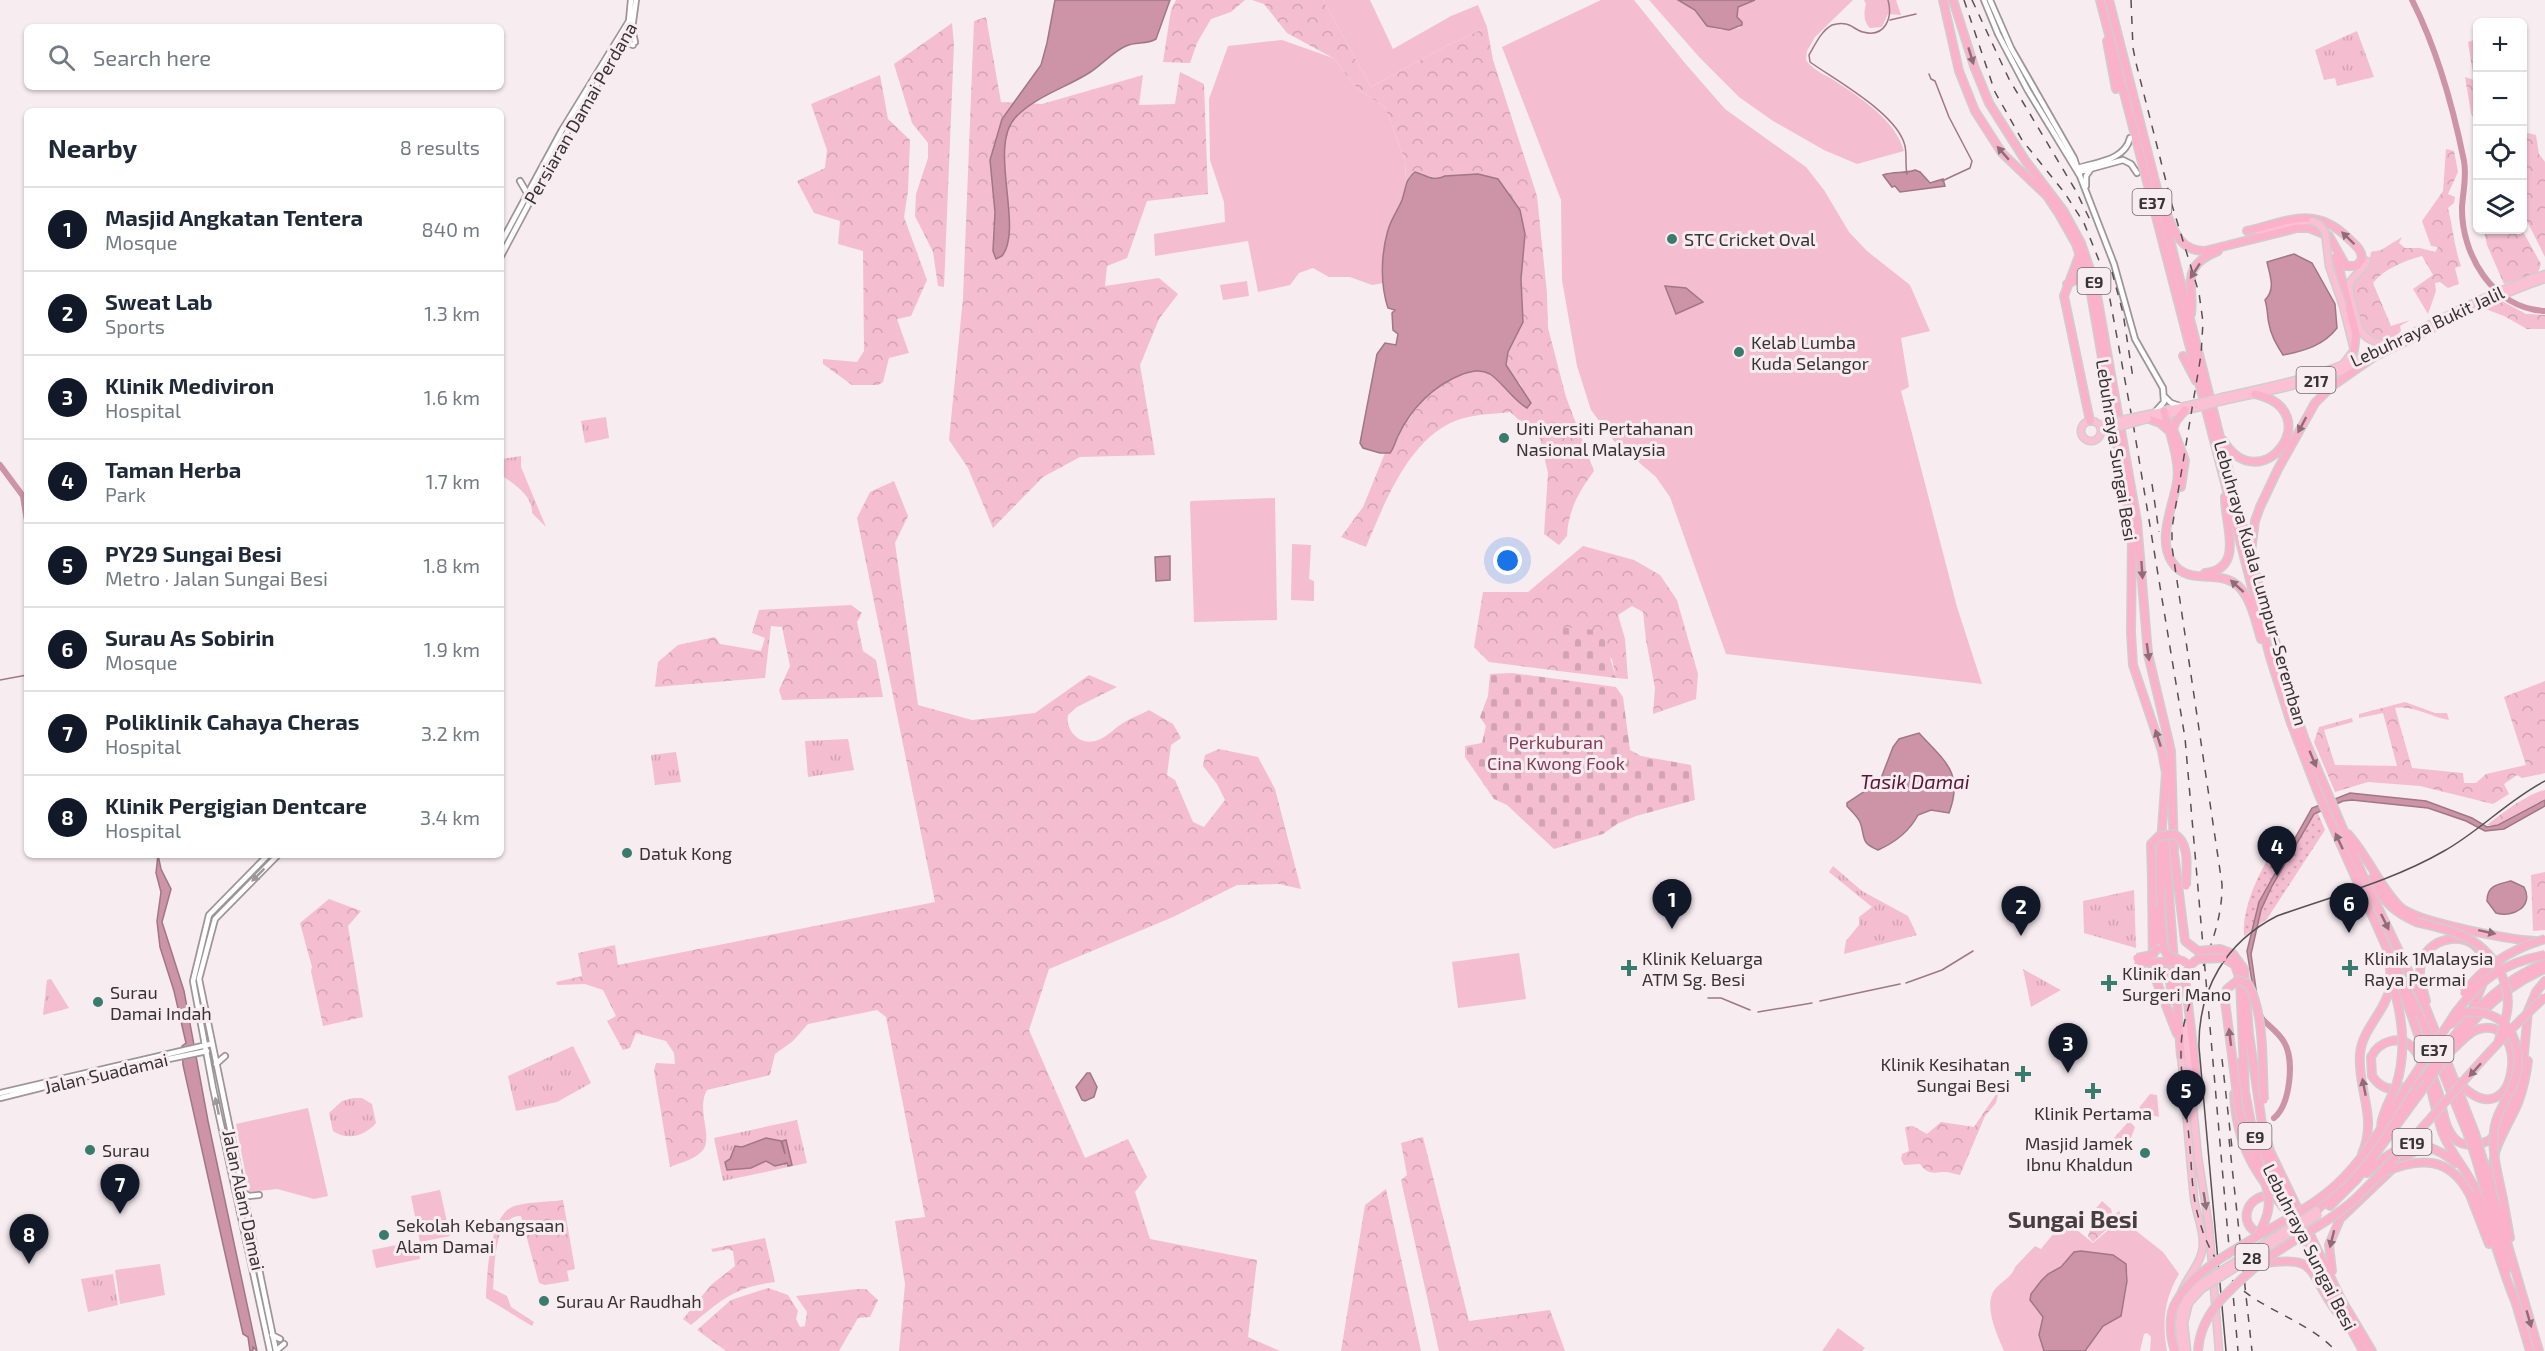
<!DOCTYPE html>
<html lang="en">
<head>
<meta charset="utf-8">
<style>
	:root { --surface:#fff; --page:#f6f6f7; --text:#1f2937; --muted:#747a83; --line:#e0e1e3; --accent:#111827 }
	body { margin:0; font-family:"Exo 2",sans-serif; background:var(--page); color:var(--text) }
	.controls { position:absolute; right:18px; top:18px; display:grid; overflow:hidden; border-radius:9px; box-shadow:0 2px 4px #0004 }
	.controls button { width:54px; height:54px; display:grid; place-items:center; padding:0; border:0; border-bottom:2px solid var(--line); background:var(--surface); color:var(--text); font:30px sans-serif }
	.you { position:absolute; left:1508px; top:561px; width:21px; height:21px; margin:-15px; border:4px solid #fff; border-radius:50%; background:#1a73e8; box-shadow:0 0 0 9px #1a73e833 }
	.badge { display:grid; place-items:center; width:39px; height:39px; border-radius:50%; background:var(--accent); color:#fff; font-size:20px; font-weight:700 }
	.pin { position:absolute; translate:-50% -50px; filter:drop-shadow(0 2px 3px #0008) }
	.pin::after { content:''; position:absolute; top:32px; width:21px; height:18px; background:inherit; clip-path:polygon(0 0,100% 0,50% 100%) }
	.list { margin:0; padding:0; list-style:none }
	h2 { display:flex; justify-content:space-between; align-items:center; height:78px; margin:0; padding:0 24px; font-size:26px }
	h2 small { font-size:20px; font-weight:400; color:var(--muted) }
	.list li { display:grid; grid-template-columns:39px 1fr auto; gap:18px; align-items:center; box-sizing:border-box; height:84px; padding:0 24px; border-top:2px solid var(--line) }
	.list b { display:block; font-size:22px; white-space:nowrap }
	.list p { margin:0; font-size:20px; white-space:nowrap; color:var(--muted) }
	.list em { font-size:20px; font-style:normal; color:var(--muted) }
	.icon { flex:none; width:33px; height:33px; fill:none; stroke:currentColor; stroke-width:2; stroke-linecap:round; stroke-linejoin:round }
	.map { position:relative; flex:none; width:2545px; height:1351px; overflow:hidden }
	.search { position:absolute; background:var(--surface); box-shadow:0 2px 4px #0004; left:24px; top:24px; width:480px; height:66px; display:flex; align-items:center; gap:15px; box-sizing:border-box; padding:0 21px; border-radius:9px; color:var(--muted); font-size:22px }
	.panel { position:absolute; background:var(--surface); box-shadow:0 2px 4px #0004; left:24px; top:108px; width:480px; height:750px; border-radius:9px }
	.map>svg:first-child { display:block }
</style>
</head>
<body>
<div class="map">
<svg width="2545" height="1351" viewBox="0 0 2545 1351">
	<defs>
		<pattern id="forest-crowns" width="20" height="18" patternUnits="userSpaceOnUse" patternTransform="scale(1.5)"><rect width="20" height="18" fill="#f4bed0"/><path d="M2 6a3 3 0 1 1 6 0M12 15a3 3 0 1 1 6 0" fill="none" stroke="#d2a4b3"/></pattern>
		<pattern id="cemetery-stones" width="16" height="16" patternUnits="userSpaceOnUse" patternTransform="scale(1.5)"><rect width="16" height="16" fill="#f4bed0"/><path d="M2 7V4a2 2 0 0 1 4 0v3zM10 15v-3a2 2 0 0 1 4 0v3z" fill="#d2a4b3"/></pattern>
		<pattern id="park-tufts" width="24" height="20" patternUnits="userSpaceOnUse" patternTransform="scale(1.5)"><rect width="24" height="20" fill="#f4bed0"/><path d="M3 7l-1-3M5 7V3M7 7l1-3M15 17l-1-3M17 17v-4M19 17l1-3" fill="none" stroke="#d2a4b3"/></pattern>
		<pattern id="garden-dots" width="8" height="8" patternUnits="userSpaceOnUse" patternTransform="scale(1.5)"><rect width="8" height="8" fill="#f4bed0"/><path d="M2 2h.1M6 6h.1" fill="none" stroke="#d2a4b3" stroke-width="1.8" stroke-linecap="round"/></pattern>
	</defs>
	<rect width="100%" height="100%" fill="#f7ecef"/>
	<path fill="#f4bed0" d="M1323,0H1370L1393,49L1451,16L1478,5L1487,27L1446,46L1371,87Z
		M1601,0H1634L1684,62L1725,109L1806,167L1824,190L1849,232L1867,251L1910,285L1930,331L1901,338L1909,387L1901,391L1957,607L1982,684L1726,654L1670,497L1656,477L1614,441L1591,410L1577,366L1562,280L1561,200L1502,47Z
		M1649,0H1678L1695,10L1707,26L1721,30L1740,28L1742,22L1737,17L1738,7L1755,0H1853L1815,37L1807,51L1806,60C1812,69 1823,74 1832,79C1859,97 1895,119 1904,151L1857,164L1824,150L1773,121L1739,97L1700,58Z
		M1864,0H1896L1901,15L1888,14L1882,27L1870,28C1863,21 1864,12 1866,4Z
		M1282,40L1333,58L1357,88L1385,107L1405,160L1406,183L1403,198L1388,228L1384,249L1383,283L1372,285L1350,277H1329L1313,268L1299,273L1290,285L1258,292L1248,241L1155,256L1154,234L1225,222L1224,202L1210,160L1209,99L1228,46Z
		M1247,281L1249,296L1223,300L1220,285Z
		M1275,498L1277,620L1194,622L1190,503L1191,501Z
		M1292,544L1311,545L1309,579L1314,581V601L1291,600Z
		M1519,953L1526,999L1458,1008L1452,962Z
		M2150,1094L2157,1095L2159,1117L2148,1114L2139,1108Z
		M308,1108L328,1196L314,1199L277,1189L249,1192L236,1124Z
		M440,1190L450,1236L420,1242L411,1196Z
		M2121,1219L2163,1252L2179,1274C2164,1298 2162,1324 2167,1351H2150L2151,1337L2147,1333L2144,1334L2140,1351H2085L2103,1326L2121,1316C2134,1257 2132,1257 2074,1252L2061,1267L2048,1274L2033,1290L2043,1317L2039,1335L2044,1351H2004C1997,1335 1982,1303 1996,1288C2002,1281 2012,1277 2015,1267L2035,1246L2041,1249L2063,1222H2067L2093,1243Z
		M416,1241L420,1259L376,1268L372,1250Z
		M160,1264L165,1295L120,1304L115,1270Z
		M1838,1328L1865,1348L1862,1351H1822Z"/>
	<path fill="url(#forest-crowns)" d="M1176,0H1245L1231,12L1211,19L1197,43L1190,63L1163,62L1171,10Z
		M1252,0H1323L1371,87L1446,46L1487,27L1493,60L1537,196L1547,293L1548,328L1566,397L1594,471C1579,491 1568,511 1567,536L1559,545L1544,534L1548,473L1540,439L1510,412C1495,414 1479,414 1464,418C1411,432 1385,502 1366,547L1341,537L1363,507L1385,453H1390C1395,446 1396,439 1400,432C1416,408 1431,386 1459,376C1467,373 1474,369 1482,371C1498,375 1513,395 1524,407L1521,385L1509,372L1506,365L1508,352L1523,322L1521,262L1478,174C1462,177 1434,181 1421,173L1410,175L1406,183L1405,160L1385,107L1357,88L1333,58L1287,33L1264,4Z
		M986,17L1001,102L1042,104L1143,75L1139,105L1175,104L1180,72L1204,84L1208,194L1147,201L1127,258L1107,266L1105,286L1159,278L1178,294L1159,319L1140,365L1155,455L1080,457L1043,477L993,528L968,468L949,440L963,298L974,21Z
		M952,23L954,44L944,287L938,286L933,252L915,216L916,194L928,158V143L912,123L894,64Z
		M2477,39H2478L2477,125L2471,113L2465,77L2474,80L2468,42Z
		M880,75L888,119L910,140L908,191L904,217L927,280L911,316L897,319L909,353L889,358L883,382L878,385H852L823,364V359L857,362L864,351L863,251L838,244L840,221L814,213L797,181L825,168L827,150L811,104Z
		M2523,132L2536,135L2539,154L2545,162V257L2523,213Z
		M2446,149L2454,151L2458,172L2448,194L2455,197L2454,203L2448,208C2453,227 2454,247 2461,266L2455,268L2459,284L2448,288L2440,282L2435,283L2436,291L2428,314L2413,289L2433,275L2422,256C2404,261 2384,269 2373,283L2391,326L2410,320L2400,326L2401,331C2395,337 2393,338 2384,339C2362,341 2352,307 2352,289C2351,277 2369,273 2371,252L2381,250L2402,237L2399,243L2405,248H2420L2435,252L2438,247L2431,246L2422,221L2443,191Z
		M2522,230L2541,264L2538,273L2504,284L2487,245L2484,230Z
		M2502,301L2526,314L2545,315V329H2527L2504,316L2483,308Z
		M894,481L908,516L895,543L918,705L972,720L1035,713L1089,675L1117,687L1077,707L1068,715C1065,731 1081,747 1098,740C1107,737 1115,728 1123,723C1131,718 1140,715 1149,710L1173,724L1181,738L1171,745L1167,775L1175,780L1193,822L1204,827L1225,800L1217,784L1203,766L1205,755L1219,749L1258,757L1275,789L1301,889L1279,884L1237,885L1173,917L1049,969L1029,1030L1085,1158L1128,1139L1147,1177L1135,1192L1150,1239L1257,1260L1248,1337L1280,1351H899L905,1284L895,1221L925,1217L886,1017L877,1010L808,1024L793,1041L775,1054L770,1075L707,1090C695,1110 716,1141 700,1153C693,1160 679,1163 670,1167L654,1070L656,1063L675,1064L674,1053L666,1041L636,1033L630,1048L623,1050L607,1021L616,1016L603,990L585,984L557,985L556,982L582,976L578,953L615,945L618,965L935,902L857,518L870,492Z
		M1583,546L1634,560L1660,575L1677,600L1698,674L1696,699L1653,714L1655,688L1646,640L1643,612L1632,606L1618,615L1625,639L1628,679L1616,678L1612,659L1559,627V671L1489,662L1474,647L1483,592H1528Z
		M851,605L862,613L857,622L863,651L876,660L883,697L782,700L779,690L790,666L782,627L771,626L765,678L655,687L658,662L678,645L715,637L720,644L761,651L765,638L752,633L759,610Z
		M2545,681V773L2522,778L2517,775L2504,784L2509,794L2493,804L2420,786L2368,782L2335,792L2314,742L2319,727L2352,718L2353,722L2324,730L2335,765L2397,766L2383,713L2359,718V714L2405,702L2435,713H2447L2449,720C2431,717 2413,705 2395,708L2412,768L2463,773L2464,783H2476L2486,774L2526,765L2504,697Z
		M2545,790V799L2496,825H2487C2501,814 2528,793 2545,790Z
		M2545,872V930L2533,931L2531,875Z
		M329,899L361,911L348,926L363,1017L323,1026L311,971L312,967L300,923Z
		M1999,1090L1996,1103L1985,1116L1960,1175C1956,1175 1951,1172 1946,1172C1934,1172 1929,1176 1920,1164L1904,1165L1901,1159L1902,1154L1909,1151L1905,1127L1913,1126L1927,1134L1941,1122L1974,1127Z
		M1423,1137L1469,1321L1550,1310L1565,1351H1439L1401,1180L1407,1175L1401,1143Z
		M1386,1189L1421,1351H1341L1365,1205Z
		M563,1200L575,1269L567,1271L569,1281L545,1285L539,1283L521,1216C493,1215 495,1268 493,1289L507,1296L511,1307L534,1322L532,1326L486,1298C487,1276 489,1218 512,1207C524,1202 549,1202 563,1200Z
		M2102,1201L2111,1209L2113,1216L2119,1211L2121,1215L2115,1224H2109L2110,1226L2093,1242L2088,1236L2093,1221L2089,1217Z
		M765,1238L775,1282C734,1287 721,1300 691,1325L683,1319L711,1285L735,1266L733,1251L728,1249L713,1252L711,1249Z
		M768,1288L788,1295L798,1311L796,1319L800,1327L805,1326L807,1312L796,1296L857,1289H866L878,1300L870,1317L858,1318L839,1351H726L697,1330L731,1300Z"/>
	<path fill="url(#cemetery-stones)" d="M1559,627L1596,630L1605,640L1616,678L1559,671Z
		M1512,673L1616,687L1623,697L1630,750L1641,756L1691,765L1695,800L1636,816L1617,824L1603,834L1554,849L1507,805L1494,799L1465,757V746L1482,743L1486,726L1480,717L1488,696L1490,674Z"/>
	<path fill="url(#park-tufts)" d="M2357,31L2374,77L2337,86L2335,78L2324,80L2315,50Z
		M606,417L609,438L585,443L581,421Z
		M521,456V467L546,527L532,513C533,496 514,484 501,475V459Z
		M848,739L854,770L808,777L805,741Z
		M676,752L681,782L655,785L651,755Z
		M1833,866L1862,891L1908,916L1917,935L1844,954L1846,941L1859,925V917L1872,907L1829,872Z
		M2134,890L2136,948L2084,933L2083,901Z
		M2023,969L2057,988L2061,990L2031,1007Z
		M51,979L69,1008L43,1015L47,980Z
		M573,1046L591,1083L557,1102L516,1111L508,1076Z
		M353,1098H362L372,1104L376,1123C365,1136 347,1141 333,1131L329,1113L342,1101Z
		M797,1120L807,1163L723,1181L714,1138Z
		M2129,1121L2135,1127L2128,1146L2114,1138Z
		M113,1274L118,1305L88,1312L81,1279Z"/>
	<path fill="url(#garden-dots)" d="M2317,811L2325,830L2267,919L2244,936C2242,903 2261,871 2277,842L2286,840L2297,842Z"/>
	<path fill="#cd94a7" stroke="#a07785" stroke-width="1.5" d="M1055,0H1170L1156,39C1146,45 1136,41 1126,46C1112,52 1102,65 1089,73C1065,88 1034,97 1015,118C988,147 1024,229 1002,256L996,259L993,251L995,212L990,160L1002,119L1041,65L1047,43Z
		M1678,0H1755L1738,7L1737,17L1742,22V25L1729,30L1707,26L1695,10Z
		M1915,170L1920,172L1930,183L1943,179L1945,186L1900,192L1895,186L1892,187L1883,175C1894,171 1904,174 1915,170Z
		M1415,172C1426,175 1433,182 1445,176L1478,174L1498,179L1520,210L1525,234L1521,279L1523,322L1508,352L1506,365L1531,403L1527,408C1515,402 1502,382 1490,374C1481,369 1472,371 1463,374C1434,385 1411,408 1398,436C1395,442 1394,448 1390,453H1380L1363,448L1360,443L1377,354L1385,343L1396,345L1398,334L1393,330L1392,313L1395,310L1388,308C1380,284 1381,254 1388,230C1391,219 1398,210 1402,200C1406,189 1405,179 1415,172Z
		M2294,254L2312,263L2335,304L2337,328C2324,345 2305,351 2283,355C2277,345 2271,336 2269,324C2267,316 2268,309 2265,300C2276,289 2270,276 2267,262Z
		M1665,286L1686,288L1703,302L1676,314Z
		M1170,556V580L1156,581L1155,557Z
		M1919,733C1945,762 1964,772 1949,813L1931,810L1918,815C1909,832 1896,842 1878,850C1859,842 1866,837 1860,822C1857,816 1851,811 1847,806V803L1880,781L1893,747L1899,739Z
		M2350,793L2426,801L2472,818L2487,827L2498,825L2545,800V806L2504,829L2485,831L2466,821L2428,808L2352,800L2343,801L2314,814L2272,886L2261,910L2251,954L2259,1010L2267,1022L2265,1024L2261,1020L2254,994L2247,951L2259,902L2312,808Z
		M158,855L161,869L171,889L162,922L184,991L208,1121L257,1351L253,1347V1351H250L248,1337L243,1334L183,1065L182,1046L186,1043L174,991L160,947L157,921L161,892L156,873Z
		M2511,881L2524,887C2534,906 2514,918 2496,913L2487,901C2487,885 2499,884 2511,881Z
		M1087,1073H1090L1097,1087L1094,1097L1085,1101L1082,1100L1076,1087Z
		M766,1138L781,1141L785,1154L782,1141L786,1140L792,1165L788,1166L787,1163L775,1166L766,1161L751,1168L727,1170L725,1162L730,1159L735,1146L742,1147Z
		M2081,1251L2113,1255L2126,1264L2127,1281L2121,1316L2103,1326L2085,1351H2044L2039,1335L2043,1317L2030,1300L2031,1294L2041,1281L2048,1274L2061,1267L2074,1252Z"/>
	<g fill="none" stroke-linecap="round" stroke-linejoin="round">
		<path stroke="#a07785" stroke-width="1.5" d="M1888,0C1893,18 1885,38 1863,32C1857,31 1852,25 1846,24C1842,23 1835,24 1832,25C1821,31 1815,45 1809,55L1810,62C1835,80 1898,114 1905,146C1907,155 1905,165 1907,174
			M1890,20L1916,14
			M1929,74L1931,79L1935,81L1949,117L1972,161L1970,168L1942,181
			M0,680L27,675
			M1906,983L1942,970L1973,951
			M1708,998H1721L1750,1010
			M1820,1001L1900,984
			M1758,1012L1812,1003"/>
		<path stroke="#cd94a7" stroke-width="6" d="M2412,0C2437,49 2453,107 2464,161C2467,177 2463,191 2462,207C2461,254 2493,309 2545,311
			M0,465L23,496L27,521
			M27,531V546
			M2261,1018C2269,1026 2279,1033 2284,1042C2295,1060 2290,1105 2274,1118"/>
		<defs>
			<path id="secondary" d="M1984,0L1998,34L2027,89L2080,176L2114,264L2135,339L2163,388L2164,402L2156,411
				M1990,0L2011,48L2074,158L2080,176
				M632,29L635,42
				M622,46L627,43L633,45
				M2078,168C2097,162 2125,160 2130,138
				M2079,172L2123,160L2131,164L2137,173
				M520,181L527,193
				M2086,186V176L2091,169
				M501,243L562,130L629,21L631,0
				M501,256L567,132L632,29L636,0
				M2165,397L2171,403L2180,406
				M268,855L209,915L193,981L213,1088L270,1351
				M216,1064L225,1056
				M0,1093L211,1044
				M0,1098L92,1075L207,1051
				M242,1192L249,1196L259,1195
				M272,1335L280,1339
				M276,1351L199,979L215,919L278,855
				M276,1351L284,1344"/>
			<path id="trunk" d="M2257,231L2308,221
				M2367,261C2365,271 2354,273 2350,283C2348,290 2352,299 2353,306C2359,331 2363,345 2392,343
				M2343,306L2354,350L2344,363
				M2222,397C2266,387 2310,379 2351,361C2417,334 2477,296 2545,274
				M2223,401C2264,392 2305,385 2344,370C2412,343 2475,302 2545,279
				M2149,414L2194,404
				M2148,419L2200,407
				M2081 431a10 10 0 1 1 20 0a10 10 0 1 1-20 0Z
				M2185,1026L2198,1157L2209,1227L2219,1351
				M2180,1315C2172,1286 2203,1270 2203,1243C2203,1228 2196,1213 2194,1198C2189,1151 2186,1103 2181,1056
				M2181,1351L2179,1321L2186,1299
				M2187,1351L2184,1323L2189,1303"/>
			<path id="motorway" d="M1943,0L1959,71L1975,111L2002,153L2047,196L2059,214L2076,244L2090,288L2132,532L2131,633L2133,665L2162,751L2166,773L2160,856L2161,919L2164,949
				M1953,0L1974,66L1989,103L2025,160L2063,210L2081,243L2095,284L2137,521L2148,654L2171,751L2174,853L2185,941L2198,951
				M2100,0L2270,657L2291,723L2318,793L2388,951L2422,1020L2468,1135
				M2109,0L2250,555L2295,710L2305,740L2364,878L2426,1008L2475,1133
				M2107,41L2116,89
				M2165,209C2173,229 2179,251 2205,251L2297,228H2309L2329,236L2346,266H2357L2362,259C2362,249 2354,244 2347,237C2314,205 2287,222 2247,231
				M2079,256L2064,296L2090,421
				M2336,257L2356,334L2354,350
				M2067,284L2078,279L2088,286
				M2191,314C2195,285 2178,267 2218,251
				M2183,356L2196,381
				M2164,411C2169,431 2181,463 2177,482C2173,507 2157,539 2172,562C2189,588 2222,566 2241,589C2252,602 2256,623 2261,639
				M2149,419L2160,423L2168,430
				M2223,440C2261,503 2330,411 2255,394
				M2181,487L2185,460L2173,429L2176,421L2185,410
				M2251,551L2255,521L2260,507L2278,469L2315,403L2331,387L2374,357
				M2205,573C2246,569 2224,522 2225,497
				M2348,834C2368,856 2378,884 2399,906C2414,922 2511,940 2536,941
				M2165,840L2181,1056
				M2373,877C2381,901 2394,912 2416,922
				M2152,879L2153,972L2177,1034
				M2155,911L2158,940
				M2220,949L2233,954L2244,969L2249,1034L2262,1124L2270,1151L2341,1299L2372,1351
				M2223,958L2235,965L2240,980L2245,1092L2252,1128L2327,1285L2363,1351
				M2154,964L2168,971L2173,1000
				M2401,986C2413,1021 2426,1056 2438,1091C2443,1106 2443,1127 2455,1139C2464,1148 2479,1145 2490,1140L2498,1130L2515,1092L2523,1064L2528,1011L2536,992L2545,981
				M2426,1001C2424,992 2420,983 2420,973C2419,932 2483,925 2485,968C2486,986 2473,1000 2470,1017
				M2458,1039C2482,1009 2509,984 2545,969
				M2450,1041C2477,1007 2505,979 2545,963
				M2448,1053C2457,1047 2466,1034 2476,1030C2533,1009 2519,1146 2458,1082
				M2241,1062V1093
				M2425,1077C2406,1088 2387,1098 2372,1076L2371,1057C2379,1041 2400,1034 2413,1048C2430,1067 2434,1111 2443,1134C2451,1154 2467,1170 2475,1189C2491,1225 2500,1265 2515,1301
				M2234,1094C2237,1147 2255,1174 2289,1214
				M2194,1096L2196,1072L2185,978L2190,965L2198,959
				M2252,1141L2264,1179
				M2362,1154C2378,1116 2357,1090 2360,1054C2362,1029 2385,1012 2390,988C2393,977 2389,966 2388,956
				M2482,1157L2539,1351
				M2476,1159L2507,1269
				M2367,1173C2398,1144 2419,1133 2456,1163
				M2494,1184C2487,1153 2506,1131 2518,1103C2523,1090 2526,1076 2528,1061
				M2470,1195L2489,1244
				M2272,1196C2246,1193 2237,1225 2259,1233C2268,1235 2275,1231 2284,1232
				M2503,1199L2510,1238
				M2330,1206L2357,1179L2420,1093
				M2317,1210L2361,1167L2423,1079
				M2259,1264C2321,1254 2306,1271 2337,1312
				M2332,1271L2329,1245L2340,1219L2406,1156L2416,1151L2433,1149
				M2514,1297L2530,1351"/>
		</defs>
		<use href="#secondary" stroke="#9f9598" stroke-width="8"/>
		<use href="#trunk" stroke="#cfcecf" stroke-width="9"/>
		<use href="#motorway" stroke="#cfcecf" stroke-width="10"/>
		<use href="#secondary" stroke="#fff" stroke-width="4.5"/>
		<use href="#trunk" stroke="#fcc0d4" stroke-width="6"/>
		<use href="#motorway" stroke="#fbb1ca" stroke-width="7"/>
		<path stroke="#575153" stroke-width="1.5" d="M2226,1351L2199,1047C2198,989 2226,942 2277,916C2333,896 2392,881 2444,851C2480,831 2508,800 2545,781"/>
		<path stroke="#575153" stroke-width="1.5" stroke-dasharray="8 8" stroke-linecap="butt" d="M1964,0L1995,92L2022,140L2064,192L2084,223L2106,278L2134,429L2185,738L2238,1351
			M1972,0L2009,79L2076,191L2091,222
			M2131,0L2133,48L2136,63L2172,205L2199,293L2203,322L2201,355L2172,528V547L2222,884C2223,934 2195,976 2184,1024C2176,1057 2186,1103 2189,1138C2192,1164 2191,1193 2199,1219C2205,1242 2215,1261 2231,1279C2257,1309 2306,1319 2336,1351
			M2112,272L2123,313L2133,378
			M2152,484L2159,532
			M2222,1059L2232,1148
			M2229,1139L2252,1351"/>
		<defs>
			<path id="trunk-bridge" d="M2312,221L2319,224L2325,232L2329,266L2343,306
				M2194,404L2222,397
				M2200,407L2223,401
				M2102,424L2149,414
				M2104,431L2148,419
				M2186,1299L2200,1284L2317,1210
				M2189,1303L2202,1289L2319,1215"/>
			<path id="motorway-bridge" d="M2152,879L2151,844L2159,836L2174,834C2191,843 2186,870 2186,886
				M2416,922C2453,930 2486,938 2502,976C2507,987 2509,1000 2507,1012C2505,1023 2501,1033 2498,1043
				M2164,949L2168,956L2180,960
				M2198,951L2220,949
				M2137,958L2152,955L2157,949
				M2198,959L2223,958
				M2138,963L2185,961
				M2464,993C2484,965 2512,949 2545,939
				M2451,1025L2464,1012C2471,1012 2480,1011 2487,1014C2517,1023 2523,1056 2514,1083C2509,1096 2500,1108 2496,1121C2489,1146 2498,1174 2503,1199
				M2425,1077L2450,1041
				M2420,1093L2448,1053
				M2381,1126C2382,1112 2391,1099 2396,1086C2408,1048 2402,1010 2389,974
				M2475,1133L2482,1157
				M2468,1135L2476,1159
				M2246,1136L2239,1110L2225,1001L2227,989L2238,980L2248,984C2265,1012 2262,1067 2264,1100
				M2384,1172C2420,1157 2450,1156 2470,1195
				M2258,1235C2270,1214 2272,1202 2264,1179
				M2175,1351C2170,1337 2168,1315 2176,1302C2203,1253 2294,1225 2337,1184C2364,1159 2382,1127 2401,1096C2419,1068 2438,1040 2456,1012C2482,978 2503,963 2545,955
				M2198,1351C2200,1315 2227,1292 2252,1270C2283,1243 2323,1228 2354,1200C2421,1136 2476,1059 2545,997"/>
		</defs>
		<use href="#trunk-bridge" stroke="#cfcecf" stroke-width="9" stroke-linecap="butt"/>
		<use href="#motorway-bridge" stroke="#cfcecf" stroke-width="10" stroke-linecap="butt"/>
		<use href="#trunk-bridge" stroke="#fcc0d4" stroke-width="6"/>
		<use href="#motorway-bridge" stroke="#fbb1ca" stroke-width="7"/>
	</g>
	<defs><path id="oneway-solid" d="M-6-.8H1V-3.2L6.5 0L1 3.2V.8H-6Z" transform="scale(1.5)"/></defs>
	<g fill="#906c78">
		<use href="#oneway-solid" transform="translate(1971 56) rotate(73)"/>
		<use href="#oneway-solid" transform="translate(2003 153) rotate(-131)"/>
		<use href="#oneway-solid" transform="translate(2348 238) rotate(-136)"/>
		<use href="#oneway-solid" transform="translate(2195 271) rotate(123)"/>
		<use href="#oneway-solid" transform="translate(2302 425) rotate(118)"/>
		<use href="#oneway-solid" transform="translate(2142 570) rotate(86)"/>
		<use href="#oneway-solid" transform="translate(2237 586) rotate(-138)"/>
		<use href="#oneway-solid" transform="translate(2148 652) rotate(82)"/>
		<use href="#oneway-solid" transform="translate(2158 738) rotate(-108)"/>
		<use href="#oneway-solid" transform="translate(2313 759) rotate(67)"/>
		<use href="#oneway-solid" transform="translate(2339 841) rotate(-115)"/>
		<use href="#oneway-solid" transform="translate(2385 922) rotate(64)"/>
		<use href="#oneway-solid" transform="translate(2487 932) rotate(12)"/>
		<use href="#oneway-solid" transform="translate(2230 1037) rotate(-97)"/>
		<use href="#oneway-solid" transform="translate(2475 1070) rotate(132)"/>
		<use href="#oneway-solid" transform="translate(2364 1087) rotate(-101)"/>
		<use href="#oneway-solid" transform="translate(2332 1239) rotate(104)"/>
		<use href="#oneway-solid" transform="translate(2529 1319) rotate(74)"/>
	</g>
	<g fill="#9c999a">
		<use href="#oneway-solid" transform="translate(258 875) rotate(135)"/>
		<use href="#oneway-solid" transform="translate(217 1106) rotate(-102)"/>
	</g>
	<use fill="#90727d" href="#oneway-solid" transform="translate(2205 1201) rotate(81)"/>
	<g fill="#397b6d" stroke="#f7ecef" stroke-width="2">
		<circle cx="1672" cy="239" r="6"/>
		<circle cx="1739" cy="352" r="6"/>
		<circle cx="1504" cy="438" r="6"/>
		<circle cx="627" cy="853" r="6"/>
		<path d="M1626 959h6v6h6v6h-6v6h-6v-6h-6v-6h6z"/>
		<path d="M2347 959h6v6h6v6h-6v6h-6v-6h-6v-6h6z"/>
		<path d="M2106 974h6v6h6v6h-6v6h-6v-6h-6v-6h6z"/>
		<circle cx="98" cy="1002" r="6"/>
		<path d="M2020 1065h6v6h6v6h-6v6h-6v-6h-6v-6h6z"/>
		<path d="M2090 1082h6v6h6v6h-6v6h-6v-6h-6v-6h6z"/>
		<circle cx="90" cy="1150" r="6"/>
		<circle cx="2145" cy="1153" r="6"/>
		<circle cx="384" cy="1235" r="6"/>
		<circle cx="544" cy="1301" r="6"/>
	</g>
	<g text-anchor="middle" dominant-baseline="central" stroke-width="6" stroke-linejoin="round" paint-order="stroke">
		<g fill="#f7ecef" stroke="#716a6d" stroke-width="1.5">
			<rect x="2132.5" y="189" width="39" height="26" rx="4.5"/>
			<rect x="2077.5" y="268" width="33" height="26" rx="4.5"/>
			<rect x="2296.5" y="367" width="39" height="26" rx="4.5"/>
			<rect x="2414.5" y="1036" width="39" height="26" rx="4.5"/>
			<rect x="2238.5" y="1123" width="33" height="26" rx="4.5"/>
			<rect x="2392.5" y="1129" width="39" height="26" rx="4.5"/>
			<rect x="2235.5" y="1244" width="33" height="26" rx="4.5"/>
		</g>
		<g font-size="16" font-weight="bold" fill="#383335">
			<text x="2152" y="202">E37</text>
			<text x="2094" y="281">E9</text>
			<text x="2316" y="380">217</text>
			<text x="2434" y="1049">E37</text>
			<text x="2255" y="1136">E9</text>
			<text x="2412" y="1142">E19</text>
			<text x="2252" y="1257">28</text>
		</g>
		<g font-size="18" fill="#383335" stroke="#f7ecef">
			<text transform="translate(580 113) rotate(-60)">Persiaran Damai Perdana</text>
			<text transform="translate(2427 326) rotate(-25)">Lebuhraya Bukit Jalil</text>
			<text transform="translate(2117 450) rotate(81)">Lebuhraya Sungai Besi</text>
			<text transform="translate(2261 583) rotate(74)">Lebuhraya Kuala Lumpur–Seremban</text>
			<text transform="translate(106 1073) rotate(-13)">Jalan Suadamai</text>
			<text transform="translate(244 1200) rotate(78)">Jalan Alam Damai</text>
			<text transform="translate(2310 1247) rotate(63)">Lebuhraya Sungai Besi</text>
		</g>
		<g font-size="18" fill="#383335" stroke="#f7ecef" text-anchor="start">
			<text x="1684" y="239">STC Cricket Oval</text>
			<text x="1751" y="342">Kelab Lumba<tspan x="1751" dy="21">Kuda Selangor</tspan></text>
			<text x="1516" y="428">Universiti Pertahanan<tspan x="1516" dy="21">Nasional Malaysia</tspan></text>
			<text x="639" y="853">Datuk Kong</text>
			<text x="1642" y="958">Klinik Keluarga<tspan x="1642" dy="21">ATM Sg. Besi</tspan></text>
			<text x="2364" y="958">Klinik 1Malaysia<tspan x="2364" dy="21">Raya Permai</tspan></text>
			<text x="2122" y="973">Klinik dan<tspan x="2122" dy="21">Surgeri Mano</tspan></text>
			<text x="110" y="992">Surau<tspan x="110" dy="21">Damai Indah</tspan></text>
			<text x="2010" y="1064" text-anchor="end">Klinik Kesihatan<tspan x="2010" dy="21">Sungai Besi</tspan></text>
			<text x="2093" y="1113" text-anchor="middle">Klinik Pertama</text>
			<text x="2133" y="1143" text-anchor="end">Masjid Jamek<tspan x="2133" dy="21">Ibnu Khaldun</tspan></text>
			<text x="102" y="1150">Surau</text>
			<text x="396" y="1225">Sekolah Kebangsaan<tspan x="396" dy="21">Alam Damai</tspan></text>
			<text x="556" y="1301">Surau Ar Raudhah</text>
		</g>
		<g font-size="18" fill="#823b57" stroke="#f7ecef">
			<text x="1556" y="742">Perkuburan<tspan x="1556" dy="21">Cina Kwong Fook</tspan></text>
		</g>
		<g font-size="20" font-style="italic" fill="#591534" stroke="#f7ecef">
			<text x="1915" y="781">Tasik Damai</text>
		</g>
		<g font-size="24" font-weight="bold" fill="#473e41" stroke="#f7ecef">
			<text x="2073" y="1218">Sungai Besi</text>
		</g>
	</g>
</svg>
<div class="controls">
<button>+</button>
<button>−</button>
<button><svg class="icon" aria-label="locate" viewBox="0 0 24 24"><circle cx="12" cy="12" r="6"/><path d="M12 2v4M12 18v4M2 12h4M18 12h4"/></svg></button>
<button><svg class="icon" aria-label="layers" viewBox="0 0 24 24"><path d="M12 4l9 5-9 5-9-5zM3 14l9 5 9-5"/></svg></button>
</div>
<div class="you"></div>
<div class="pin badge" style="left:1672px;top:929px">1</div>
<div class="pin badge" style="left:2021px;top:936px">2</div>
<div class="pin badge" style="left:2068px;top:1073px">3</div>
<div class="pin badge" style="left:2277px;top:876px">4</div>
<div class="pin badge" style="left:2186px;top:1120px">5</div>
<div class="pin badge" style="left:2349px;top:933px">6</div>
<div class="pin badge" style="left:120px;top:1214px">7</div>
<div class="pin badge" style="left:29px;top:1264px">8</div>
<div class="search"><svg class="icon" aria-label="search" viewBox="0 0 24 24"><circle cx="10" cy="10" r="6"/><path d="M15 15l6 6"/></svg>Search here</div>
<section class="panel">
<h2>Nearby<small>8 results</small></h2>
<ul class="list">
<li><span class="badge">1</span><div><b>Masjid Angkatan Tentera</b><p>Mosque</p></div><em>840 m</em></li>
<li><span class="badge">2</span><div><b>Sweat Lab</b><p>Sports</p></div><em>1.3 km</em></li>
<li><span class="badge">3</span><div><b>Klinik Mediviron</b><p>Hospital</p></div><em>1.6 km</em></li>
<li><span class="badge">4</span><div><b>Taman Herba</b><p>Park</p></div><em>1.7 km</em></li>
<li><span class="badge">5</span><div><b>PY29 Sungai Besi</b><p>Metro · Jalan Sungai Besi</p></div><em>1.8 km</em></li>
<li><span class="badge">6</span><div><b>Surau As Sobirin</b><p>Mosque</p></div><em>1.9 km</em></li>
<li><span class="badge">7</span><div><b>Poliklinik Cahaya Cheras</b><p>Hospital</p></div><em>3.2 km</em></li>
<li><span class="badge">8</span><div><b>Klinik Pergigian Dentcare</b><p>Hospital</p></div><em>3.4 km</em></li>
</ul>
</section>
</div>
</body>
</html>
